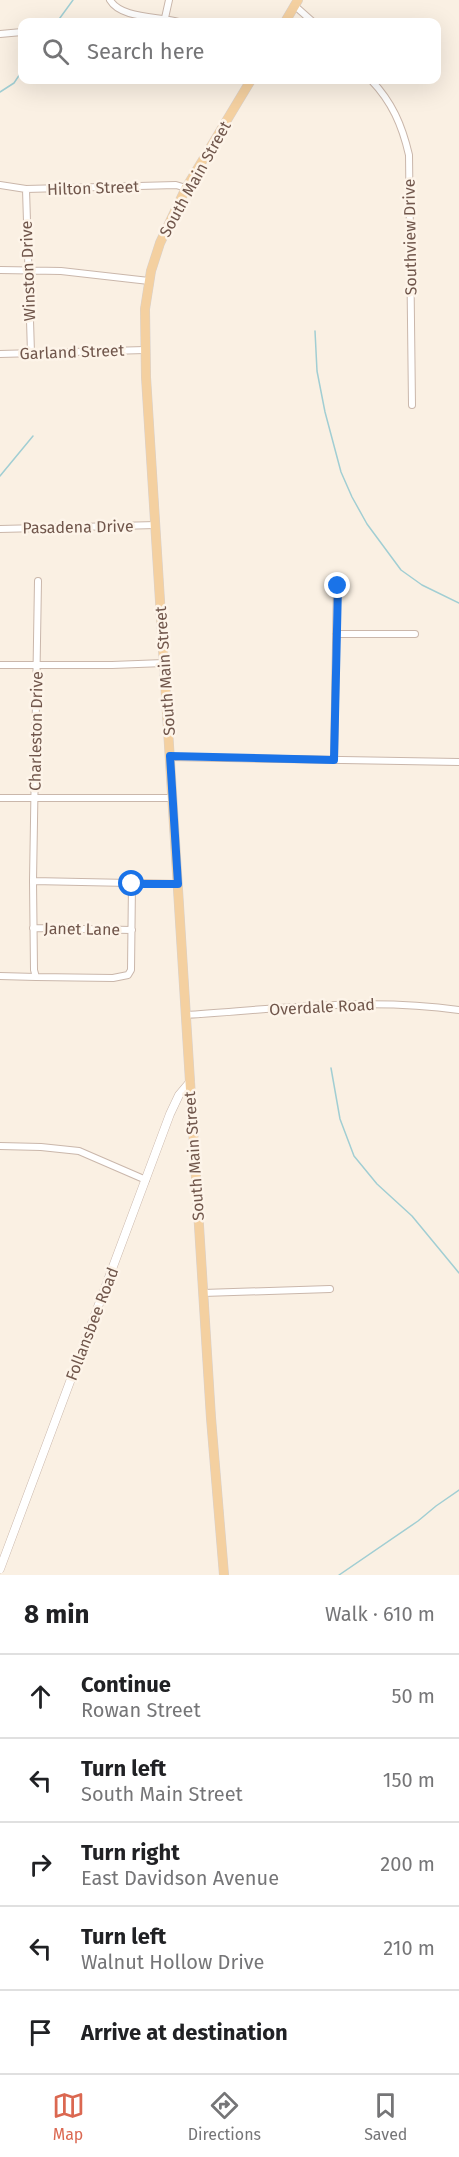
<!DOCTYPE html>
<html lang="en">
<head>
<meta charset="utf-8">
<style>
	:root { --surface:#fff; --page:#f6f6f6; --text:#202124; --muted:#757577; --line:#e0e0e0; --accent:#db6851 }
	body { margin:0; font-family:"Fira Sans",sans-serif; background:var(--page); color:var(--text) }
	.stop { position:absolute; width:18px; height:18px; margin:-14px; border:4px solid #1a73e8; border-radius:50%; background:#fff }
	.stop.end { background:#1a73e8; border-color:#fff; box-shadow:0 2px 6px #0008 }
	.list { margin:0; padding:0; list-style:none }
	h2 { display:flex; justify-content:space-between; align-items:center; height:78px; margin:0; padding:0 24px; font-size:26px }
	h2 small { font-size:20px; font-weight:400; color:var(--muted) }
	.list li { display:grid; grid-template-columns:39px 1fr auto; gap:18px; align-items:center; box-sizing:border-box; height:84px; padding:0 24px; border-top:2px solid var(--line) }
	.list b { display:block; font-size:22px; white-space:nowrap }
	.list p { margin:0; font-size:20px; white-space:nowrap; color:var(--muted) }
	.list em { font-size:20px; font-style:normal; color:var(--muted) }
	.icon { flex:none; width:33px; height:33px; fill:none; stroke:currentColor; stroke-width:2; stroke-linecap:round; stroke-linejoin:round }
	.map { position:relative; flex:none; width:459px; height:1575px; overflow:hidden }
	.search { position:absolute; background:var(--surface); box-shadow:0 6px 24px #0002; left:18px; right:18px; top:18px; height:66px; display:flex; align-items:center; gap:15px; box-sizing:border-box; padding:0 21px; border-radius:12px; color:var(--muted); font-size:22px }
	.sheet { height:498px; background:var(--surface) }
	nav { display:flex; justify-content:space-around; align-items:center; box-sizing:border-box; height:84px; border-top:2px solid var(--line); background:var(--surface); font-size:16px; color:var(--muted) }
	nav a { display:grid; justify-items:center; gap:3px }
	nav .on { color:var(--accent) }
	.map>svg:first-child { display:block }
</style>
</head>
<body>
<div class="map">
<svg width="459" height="1575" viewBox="0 0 459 1575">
	<rect width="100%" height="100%" fill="#faf0e3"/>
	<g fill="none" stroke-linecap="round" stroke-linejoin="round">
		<path stroke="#a1ced3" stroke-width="1.5" d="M57,22L73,0
			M0,92L14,83L22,71
			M315,331L317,371L325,412L341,472L352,497L367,524L401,570L422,585L459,603
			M0,476L33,436
			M331,1068L340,1119L354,1156L377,1184L412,1216L459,1273
			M339,1575L418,1521L436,1506L459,1490"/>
		<defs>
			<path id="minor" d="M110,0C121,19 159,16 179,22
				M295,6L313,22
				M165,18L169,0
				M0,34L22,32
				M371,80C392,102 402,125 409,155L412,405
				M0,185L26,189L176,185L186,188
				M26,189L31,353
				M0,270L61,271L149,281
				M0,354L145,350
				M0,529L156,525
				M38,581L33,881L34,970L36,977L113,978L128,975L131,970L132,883
				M336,634H415
				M0,665H112L164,663
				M170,757L459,762
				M334,760L337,586
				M0,798H172
				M33,881L178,884
				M33,928L132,930
				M0,976L36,977
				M186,1015C276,1009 369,997 459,1010
				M0,1146L41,1147L79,1151L146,1180
				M203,1293L330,1289"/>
			<path id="tertiary" d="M0,1569L170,1114L179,1095L190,1082"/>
			<path id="primary" d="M285,22L298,0
				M224,1575L211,1418L146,377L145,309L151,271L160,243L186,188L251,80"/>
		</defs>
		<use href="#minor" stroke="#cab7ab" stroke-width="8"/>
		<use href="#tertiary" stroke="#cab7ab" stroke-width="9"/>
		<use href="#primary" stroke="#d7d0cd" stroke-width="10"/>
		<use href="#minor" stroke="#fff" stroke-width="6"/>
		<use href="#tertiary" stroke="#fff" stroke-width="8"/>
		<use href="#primary" stroke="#f4d0a0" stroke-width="9"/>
	</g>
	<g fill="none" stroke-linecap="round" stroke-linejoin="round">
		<path stroke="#1a73e8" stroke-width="8" d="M132,884H178L170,756L334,760L338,586"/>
	</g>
	<g text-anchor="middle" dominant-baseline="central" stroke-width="5" stroke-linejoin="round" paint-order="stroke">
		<g font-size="16" fill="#70564b" stroke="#fdf4e9">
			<text transform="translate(195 179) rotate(-61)">South Main Street</text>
			<text transform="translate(93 188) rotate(-2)">Hilton Street</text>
			<text transform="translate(410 237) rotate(-91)">Southview Drive</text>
			<text transform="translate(28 271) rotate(-92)">Winston Drive</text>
			<text transform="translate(72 352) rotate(-2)">Garland Street</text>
			<text transform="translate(78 527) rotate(-1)">Pasadena Drive</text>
			<text transform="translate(165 671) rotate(-94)">South Main Street</text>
			<text transform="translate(36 731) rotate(-89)">Charleston Drive</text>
			<text transform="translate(82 929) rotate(1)">Janet Lane</text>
			<text transform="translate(322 1007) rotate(-3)">Overdale Road</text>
			<text transform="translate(194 1156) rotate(-94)">South Main Street</text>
			<text transform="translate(92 1324) rotate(-69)">Follansbee Road</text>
		</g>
	</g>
</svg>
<div class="stop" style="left:132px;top:884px"></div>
<div class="stop end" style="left:338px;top:586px"></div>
<div class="search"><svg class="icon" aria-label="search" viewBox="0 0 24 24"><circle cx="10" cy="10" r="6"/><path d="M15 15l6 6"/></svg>Search here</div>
</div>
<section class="sheet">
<h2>8 min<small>Walk · 610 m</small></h2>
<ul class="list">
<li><svg class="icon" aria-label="ahead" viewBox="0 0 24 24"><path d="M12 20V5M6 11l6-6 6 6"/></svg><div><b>Continue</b><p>Rowan Street</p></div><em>50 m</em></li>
<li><svg class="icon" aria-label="left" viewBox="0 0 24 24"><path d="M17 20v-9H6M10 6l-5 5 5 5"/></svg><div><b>Turn left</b><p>South Main Street</p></div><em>150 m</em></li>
<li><svg class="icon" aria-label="right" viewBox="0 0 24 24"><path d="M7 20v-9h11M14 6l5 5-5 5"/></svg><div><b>Turn right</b><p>East Davidson Avenue</p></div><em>200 m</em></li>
<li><svg class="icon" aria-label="left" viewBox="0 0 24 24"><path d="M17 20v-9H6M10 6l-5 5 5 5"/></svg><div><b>Turn left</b><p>Walnut Hollow Drive</p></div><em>210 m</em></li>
<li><svg class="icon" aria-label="arrive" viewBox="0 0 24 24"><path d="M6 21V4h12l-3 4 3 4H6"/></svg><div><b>Arrive at destination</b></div></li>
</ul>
</section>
<nav>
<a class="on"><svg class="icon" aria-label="map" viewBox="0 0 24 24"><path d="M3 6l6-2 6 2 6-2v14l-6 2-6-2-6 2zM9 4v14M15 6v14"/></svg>Map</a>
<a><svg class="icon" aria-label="directions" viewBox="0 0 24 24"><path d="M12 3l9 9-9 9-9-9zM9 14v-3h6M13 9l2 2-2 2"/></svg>Directions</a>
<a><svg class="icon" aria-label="saved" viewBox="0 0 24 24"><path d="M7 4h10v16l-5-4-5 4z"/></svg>Saved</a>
</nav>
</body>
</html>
